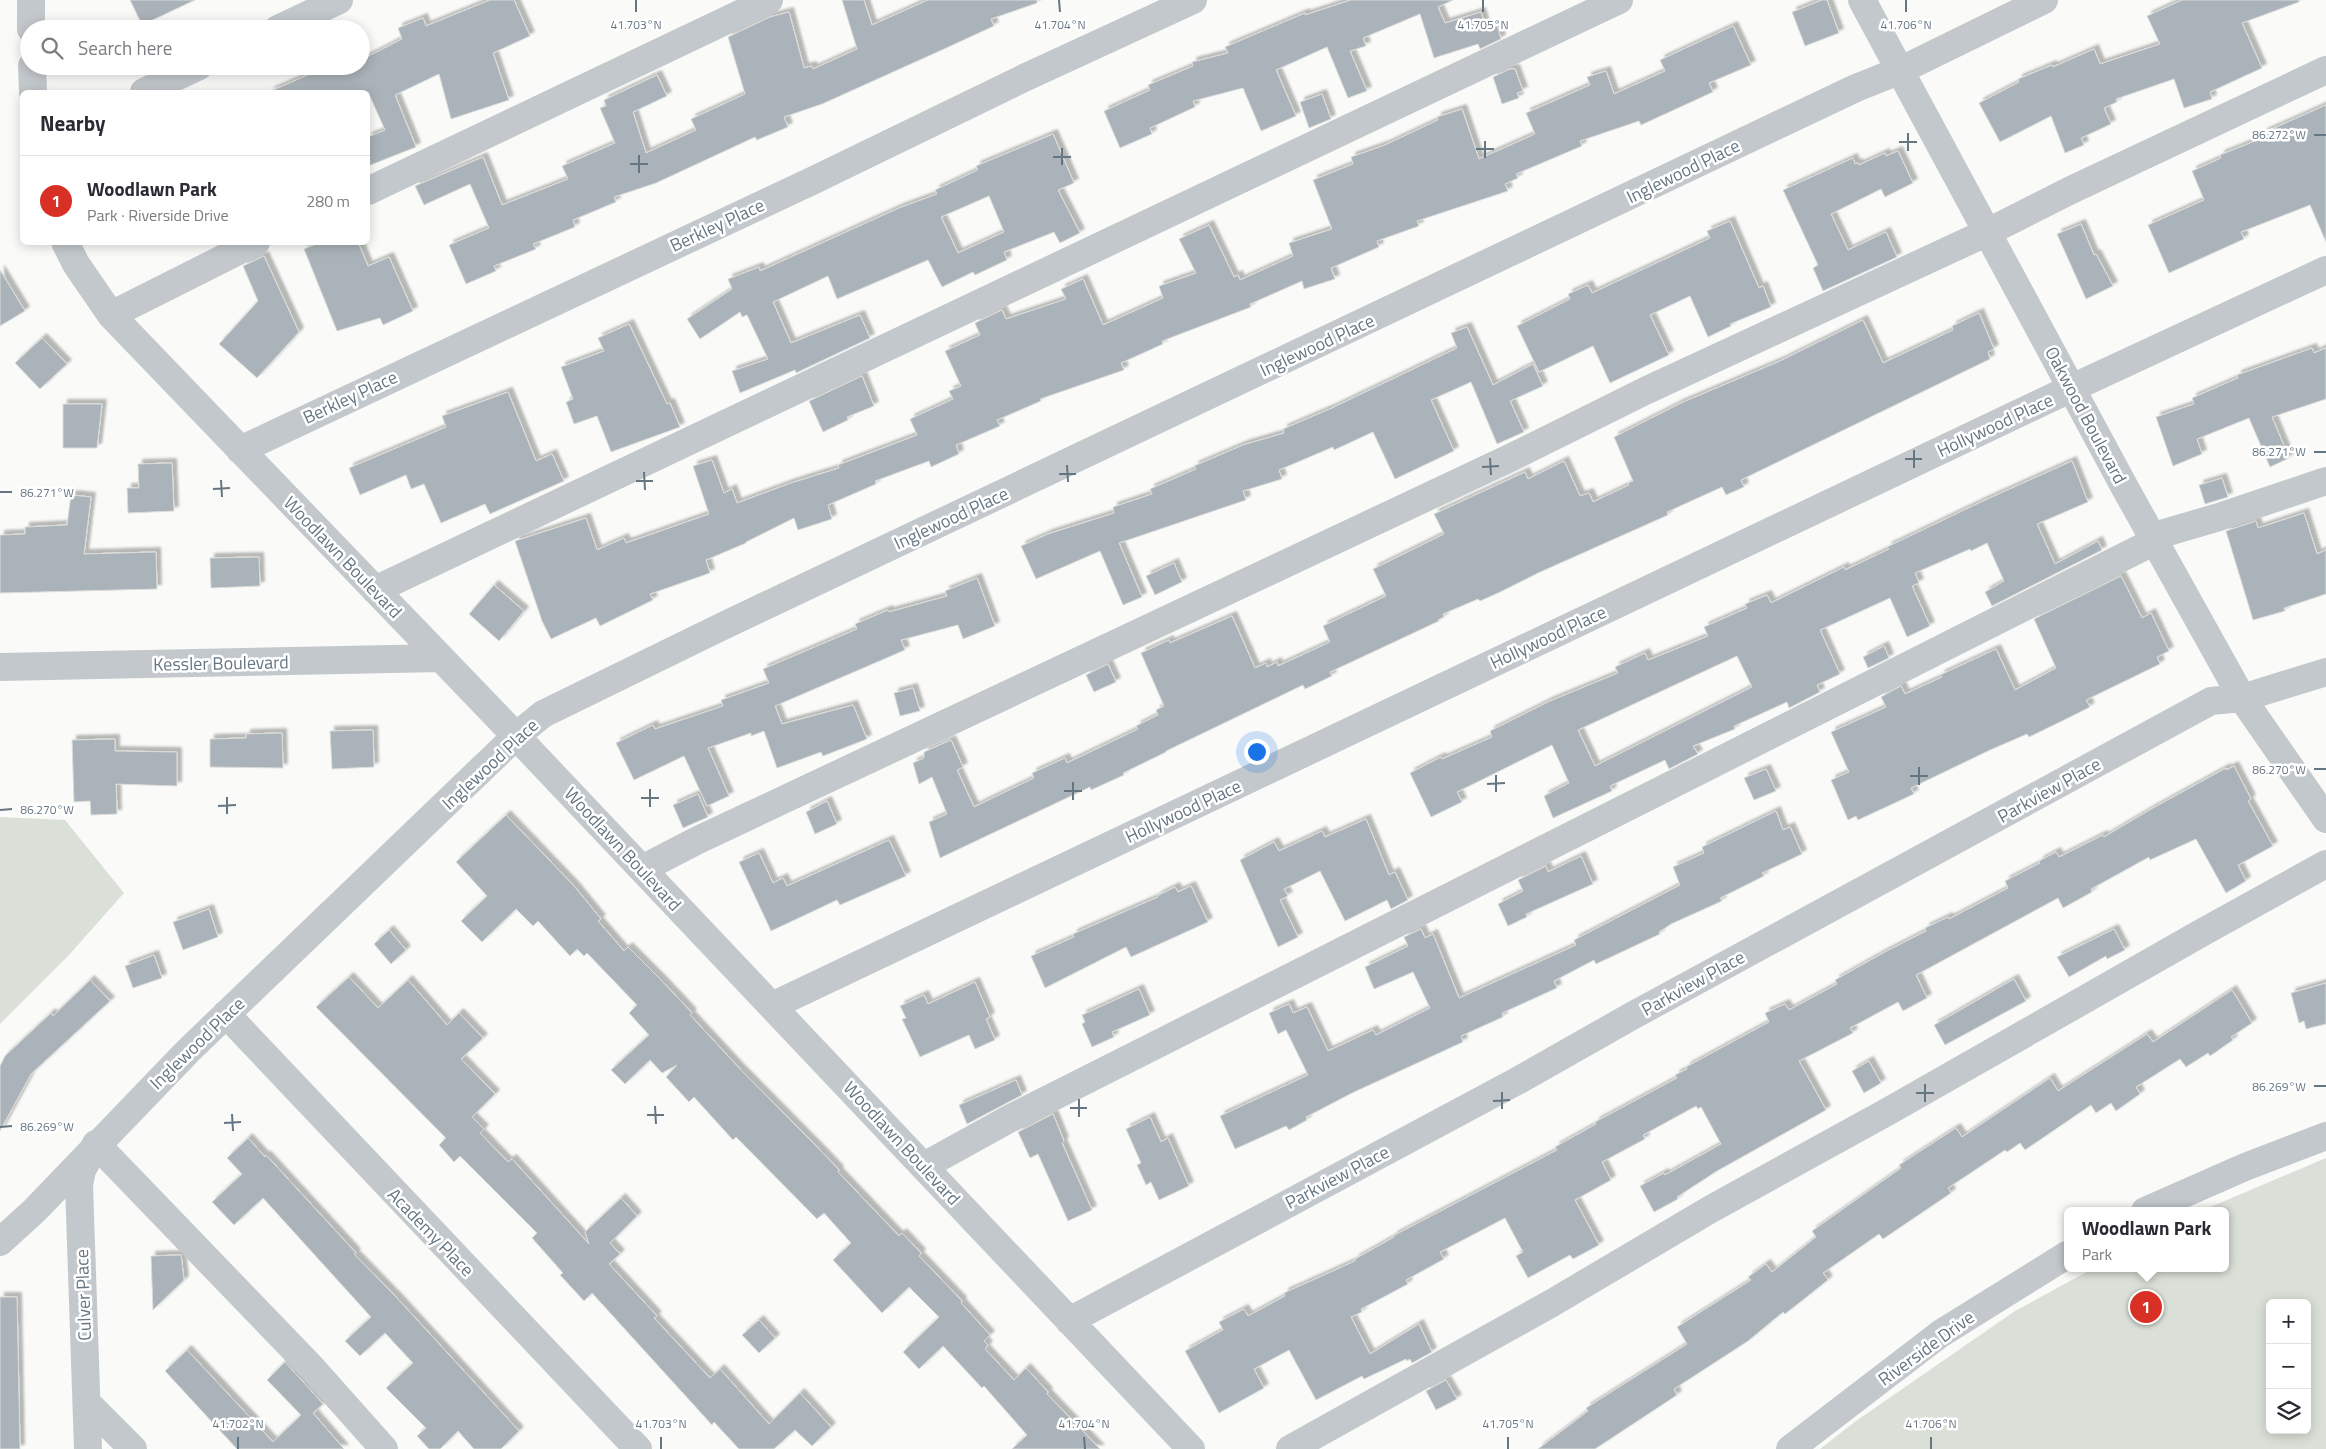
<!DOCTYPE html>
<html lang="en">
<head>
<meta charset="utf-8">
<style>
	:root { --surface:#fff; --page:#f2f2f3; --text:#2b2b33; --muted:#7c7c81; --line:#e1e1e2; --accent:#d93025 }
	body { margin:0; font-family:"Titillium Web",sans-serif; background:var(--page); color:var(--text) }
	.controls { position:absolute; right:15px; bottom:15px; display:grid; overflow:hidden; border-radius:8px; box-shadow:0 2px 12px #0003 }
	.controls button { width:45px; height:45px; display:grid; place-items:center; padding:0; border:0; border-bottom:1px solid var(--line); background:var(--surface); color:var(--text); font:25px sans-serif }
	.you { position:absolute; left:1256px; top:751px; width:18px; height:18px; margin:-12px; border:4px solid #fff; border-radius:50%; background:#1a73e8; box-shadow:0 0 0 8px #1a73e833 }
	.badge { display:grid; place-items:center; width:32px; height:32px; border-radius:50%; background:var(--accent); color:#fff; font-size:16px; font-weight:700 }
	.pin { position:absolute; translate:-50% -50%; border:2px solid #fff; box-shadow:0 1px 5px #0006 }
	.popup { position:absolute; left:2064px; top:1207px; width:165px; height:65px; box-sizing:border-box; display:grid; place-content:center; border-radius:8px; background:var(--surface); filter:drop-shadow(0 1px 4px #0005); font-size:16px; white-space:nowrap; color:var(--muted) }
	.popup b { font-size:19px; color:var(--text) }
	.popup::after { content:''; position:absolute; left:50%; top:100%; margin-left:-10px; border:10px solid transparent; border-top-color:var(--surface) }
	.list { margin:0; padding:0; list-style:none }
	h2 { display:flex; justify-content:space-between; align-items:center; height:65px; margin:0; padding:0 20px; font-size:21px }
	h2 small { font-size:16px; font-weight:400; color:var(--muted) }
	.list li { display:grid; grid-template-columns:32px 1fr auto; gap:15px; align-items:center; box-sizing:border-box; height:90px; padding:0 20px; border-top:1px solid var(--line) }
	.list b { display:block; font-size:19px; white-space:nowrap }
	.list p { margin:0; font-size:16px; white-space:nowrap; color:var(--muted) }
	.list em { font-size:16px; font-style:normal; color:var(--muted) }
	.icon { flex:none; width:28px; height:28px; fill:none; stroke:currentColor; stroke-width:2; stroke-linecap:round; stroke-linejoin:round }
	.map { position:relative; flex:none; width:2326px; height:1449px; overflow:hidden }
	.search { position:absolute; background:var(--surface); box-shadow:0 2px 12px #0003; left:20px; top:20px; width:350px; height:55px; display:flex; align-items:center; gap:12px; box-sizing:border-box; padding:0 18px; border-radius:28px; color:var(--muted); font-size:19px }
	.panel { position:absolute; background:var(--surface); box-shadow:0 2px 12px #0003; left:20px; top:90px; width:350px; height:155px; border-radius:8px }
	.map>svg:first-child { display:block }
</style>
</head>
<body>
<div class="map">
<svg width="2326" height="1449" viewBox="0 0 2326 1449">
	<defs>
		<filter id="shadow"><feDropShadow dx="4.5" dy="-4.5" stdDeviation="1" flood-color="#0004"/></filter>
	</defs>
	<rect width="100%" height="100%" fill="#fafaf8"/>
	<path fill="#dadfd7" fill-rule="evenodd" d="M0,817L65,820L124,893L68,956L0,1024Z
		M2326,1158V1449H1820L1856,1421L2015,1311L2094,1268H2225V1211H2201ZM2270,1303H2307V1430H2270Z"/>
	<path fill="#aab3b9" stroke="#dcdcda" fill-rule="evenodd" filter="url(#shadow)" d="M130,0H195L142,25Z
		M490,0H514L530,36L493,53L509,100L451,119L439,74L395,95L416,147L368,166V137L385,130L368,92H269L310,74L306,66H361V60L402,39L398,28L423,18L426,26Z
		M842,0H864L872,25L928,0H1037V3L991,19L994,26L944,49L822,104L784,117L788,127L757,140L755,137L656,183L614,197L616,202L573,220L575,227L533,244L536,249L494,266L496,271L466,284L449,245L489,228L470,184L424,205L415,186L483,157L502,205L568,179L562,166L615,143L600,108L606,106L604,100L657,75L667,96L633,112L646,153L696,130L691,119L745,94L728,37L770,17L789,12L804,68L812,66L813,69L857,49Z
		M1351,0H1453L1438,7L1445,23L1481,12L1486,29L1497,25L1501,39L1480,49L1478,44L1434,58L1420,14L1363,38L1366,46L1350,51L1367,91L1348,98L1327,47L1276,70L1296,116L1261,131L1243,88L1193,101L1195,107L1150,128L1152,134L1120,148L1104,111L1150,90L1148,85L1193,66L1192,62L1228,53L1225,47L1305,13V15Z
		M1822,0H1827L1839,33L1805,46L1792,12Z
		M2182,0H2299V2L2242,23L2262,68L2210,92L2212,99L2184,108L2174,79L2116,99L2117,102L2104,108L2111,124L2081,138L2084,145L2065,153L2051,116L2000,142L1979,103L2019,82L2018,79L2052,65L2053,67L2094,49L2100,64L2160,44L2147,16Z
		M1733,26L1751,65L1709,83L1713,92L1641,125L1639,121L1580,141L1582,146L1516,174L1518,178L1505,184L1508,191L1417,221L1419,226L1377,241L1379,247L1331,268L1335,279L1304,289L1302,281L1250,304L1251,307L1162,341L1163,344L1121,363L1124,370L1040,399L1041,401L997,420L1000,426L956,445L959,454L931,467L929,461L875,481L876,484L828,505L832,519L798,530L794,518L746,542V543L706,560L710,573L650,594L653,600L600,626L596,618L551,639L542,621L515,541L586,518L597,550L624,538L626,543L709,514L693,466L712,460L724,493L732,489L737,503L791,483L839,468L838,465L917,435L910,419L953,399L949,391L961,386L945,351L980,335L975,323L1002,310L1006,319L1066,299L1061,289L1083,279L1103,325L1163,298L1159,286L1196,273L1179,239L1209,225L1234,277L1238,275L1240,280L1293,256L1289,243L1332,229L1313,180L1353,164L1351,157L1385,145L1438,120L1437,117L1462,109L1479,159L1535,134L1526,113L1590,85L1587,77L1606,71L1614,94L1665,71L1660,60Z
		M1510,69H1515L1523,91L1517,93L1519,98L1502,104L1493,77Z
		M1322,94L1331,119L1309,128L1300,102Z
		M2326,105V242L2310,205L2241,232L2244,239L2169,273L2148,225L2204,200L2192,171L2221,158L2220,155L2265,137L2263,133Z
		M1053,134L1074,183L1058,190L1080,233L1060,243L1054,232L1004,252L1007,260L975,275L973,272L942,287L928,260L837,299L828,276L773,302L791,343L860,315L870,338L796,373L795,370L740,393L732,371L768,359L747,315L742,317L740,312L700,339L687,319L732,289L728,279L759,267L760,271L899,208L937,194L935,190L978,170L976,166ZM989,196L1004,232L958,253L941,217Z
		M1898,151L1913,183L1885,197L1881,189L1831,214L1848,250L1886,232L1897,257L1823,291L1813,268L1818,265L1783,190L1853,158L1855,164L1858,163L1859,165L1885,153L1886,156Z
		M1730,221L1759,288L1763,286L1771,307L1730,324L1731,326L1708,337L1690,296L1650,315L1669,355L1610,383L1593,346L1539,372L1517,326L1570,299L1568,294L1588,285L1592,293L1710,238L1707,231Z
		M2081,224L2094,255L2096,254L2113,286L2086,299L2057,234Z
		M321,242H358L368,266L389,257L413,311L383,325L380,318L337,331L304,249Z
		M264,256L299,332L257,378L219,344L258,301L243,266Z
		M0,270L25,311L0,326Z
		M1979,313L1994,349L1988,352L1990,359L1753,474L1741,480L1744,487L1726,495L1722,487L1667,512L1668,515L1538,573L1498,593L1480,601L1478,599L1443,614L1444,617L1438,620L1439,621L1330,672L1332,676L1305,689L1303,685L1166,751V752L1123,773L1124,775L1091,790L1090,787L940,858L929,822L947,814L932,777L919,784L913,763L924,758V752L951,740L963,767L957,770L974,807L1034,778L1032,773L1065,758L1067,763L1138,729L1136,726L1158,715L1156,710L1164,706L1141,653L1169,640L1170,643L1232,616L1255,668L1266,663L1267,667L1277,662L1278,666L1330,642L1323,626L1386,596L1373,569L1444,534L1434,514L1525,472L1528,479L1564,461L1580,496L1589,493L1593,502L1629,485L1628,483L1633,481L1614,437L1681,403L1780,361L1863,320L1883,363L1953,330L1952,326Z
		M629,324L667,404L670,403L680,427L611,452L597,416L574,424L566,402L573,399L561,367L604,351L598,338Z
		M1467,327L1493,385L1533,364L1543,386L1510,401L1524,432L1497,444L1471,382L1431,400L1454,451L1395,479L1373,432L1334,450L1333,447L1279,470L1282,479L1243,491L1246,500L1119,543L1142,597L1123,605L1100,551L1036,579L1021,546L1048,534L1114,513L1113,507L1152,494L1150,489L1196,469L1194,466L1243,445L1284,433L1283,429L1332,408L1457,348L1451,333Z
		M42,338L67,364L40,389L15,363Z
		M2312,348L2314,353L2326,348V399L2272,417L2289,458L2270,467L2249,418L2197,439L2202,454L2173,466L2156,417L2194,404L2192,398L2238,378L2237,375Z
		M862,376L874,406L847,417L848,420L823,432L809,401Z
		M508,392L536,461L552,454L564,481L490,514L485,504L441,523L424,484L411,489L406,475L360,495L349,468L446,427L442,416Z
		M63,404H102L97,448H63Z
		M2072,461L2088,502L2037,524L2055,564L2098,541L2102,550L1992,606L1985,592L2004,581L1987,543L1971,551L1970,549L1915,573L1919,583L1912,586L1930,626L1907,637L1890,598L1820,630L1840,674L1817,685L1820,692L1789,708L1787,702L1734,726L1735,729L1693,746L1698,754L1669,769L1665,760L1610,786L1612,791L1553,818L1544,796L1569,783L1552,745L1457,792L1462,802L1431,817L1410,773L1441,757L1442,759L1492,737L1490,731L1550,701L1618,673L1615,667L1645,653L1648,660L1651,659L1708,636L1704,627L1747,608L1745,604L1767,595L1771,603L1844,567L1845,570L1889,549L1887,547L1983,501ZM1737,656L1752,687L1595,766L1578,730Z
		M172,463L174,511L128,513L127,488H139L138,464Z
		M2222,478L2228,497L2205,504L2199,485Z
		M71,495L91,497L84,554L156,552L157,589L0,593V535L25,534V527L67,525Z
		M2304,513L2317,554L2326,550V594L2284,608L2285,611L2253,620L2226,531L2256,521L2258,528Z
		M259,557L260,586L211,588L210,558Z
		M1174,563L1182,582L1155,595L1146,576Z
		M2121,576L2142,618L2151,613L2169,651L2157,657L2160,664L2086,700L2090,707L2062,721L2029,737L2027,734L1990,750L1911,788L1914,794L1858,820L1856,816L1848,820L1831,780L1849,772L1831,732L1886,707L1881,697L1901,686L1905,694L1942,677L1940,675L1996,649L2015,690L2056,668L2034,619Z
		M977,578L995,626L963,639L958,625L901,640L905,650L775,706L782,724L853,705L867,739L823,756L821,752L777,768L764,731L751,736V733L708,748L729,796L707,806L684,756L634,780L616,743L653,725L655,729L723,706L721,700L769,683L763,669L857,629L855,624L888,610L889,612L947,596L945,591Z
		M494,585L524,611L499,641L469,614Z
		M1884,646L1889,658L1868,668L1863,657Z
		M1108,664L1116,682L1094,692L1086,675Z
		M913,688L920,711L900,716L894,693Z
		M373,730L374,767L332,769L330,731Z
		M282,733L283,768L210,767V739L246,738V734Z
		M115,739V751L177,752V786L116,784L117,814L91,815L90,801L74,802L72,740Z
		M2234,766L2251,799L2248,801L2273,846L2238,865L2246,881L2226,893L2196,839L2150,860L2149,857L2091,889L2092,892L2063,908L2058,898L1916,975L1927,998L1903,1011L1898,1002L1850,1028L1853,1033L1799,1061L1826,1110L1717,1171L1677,1197L1678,1199L1654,1212L1640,1186L1664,1173L1665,1175L1721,1144L1701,1107L1698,1109L1696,1106L1643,1135L1645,1139L1602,1162L1611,1180L1575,1200L1599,1245L1573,1259L1570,1255L1528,1278L1516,1256L1523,1252L1505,1218L1440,1252L1444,1259L1406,1280L1408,1284L1361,1309L1362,1312L1351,1317L1370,1354L1419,1324L1432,1352L1412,1363L1410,1359L1407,1361L1406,1359L1364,1379L1362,1376L1316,1400L1289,1350L1254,1369L1264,1388L1219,1413L1185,1351L1223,1330L1219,1322L1244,1309L1248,1316L1285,1296L1284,1293L1355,1261V1259L1394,1237L1393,1236L1557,1150L1555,1147L1596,1124L1595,1122L1677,1078L1675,1075L1687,1069L1686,1067L1769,1022L1765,1013L1785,1004L1789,1010L1837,984L1835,980L1883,953L1926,931L1925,928L1948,917L1949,919L2008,888L2005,881L2040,863L2039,861L2056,852L2059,857L2103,835L2104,837L2153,808L2226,768V770Z
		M1766,769L1776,791L1754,800L1744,778Z
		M698,794L708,817L683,828L673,805Z
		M827,801L837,824L815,834L806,812Z
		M1776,811L1783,830L1790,827L1802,854L1762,873L1764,876L1720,898L1722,901L1671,924L1659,932L1660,934L1596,964L1594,960L1554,981L1557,988L1502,1013L1503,1017L1461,1036L1463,1042L1352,1093L1306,1117L1307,1120L1289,1130L1286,1126L1235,1149L1220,1116L1308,1075L1286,1030L1278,1034L1269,1013L1289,1004L1293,1013L1307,1007L1328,1051L1373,1030L1376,1035L1430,1008L1413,972L1374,989L1365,967L1408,946L1404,937L1421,929L1425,938L1433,934L1459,998L1576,945L1574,940L1680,885L1673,867L1704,853L1702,847Z
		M506,815L574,886L601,919L598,921L624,951L628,947L660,979L692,1013L690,1015L740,1069L820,1150L839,1170L838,1172L899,1236L902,1233L921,1253L919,1256L962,1301L961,1303L990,1335L984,1341L988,1345L985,1349L1014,1380L1026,1368L1048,1392L1047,1394L1100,1449H1012L1027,1435L984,1386L982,1388L943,1346L919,1369L903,1352L939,1317L909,1287L882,1313L833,1260L851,1243L824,1213L817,1219L736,1137L733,1140L694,1097L689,1102L666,1077L677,1065L662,1073L650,1060L625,1084L611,1070L649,1035L629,1013L637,1005L635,1003L587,953L584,956L577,949L570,956L538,921L533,926L516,909L482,942L461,921L487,896L456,862Z
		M1366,819L1389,875L1395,872L1408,900L1391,909L1387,900L1345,921L1320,871L1284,889L1288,896L1280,900L1298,937L1278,947L1240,860L1274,842L1279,851L1322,831L1325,837Z
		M889,840L906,876L840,905L837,900L771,931L739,862L759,853L773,883L783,878L787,886Z
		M1581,856L1593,884L1526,914L1527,917L1508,926L1498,904L1523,891L1518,880L1546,866L1548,872Z
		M1191,886L1208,922L1131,957L1126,947L1045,988L1031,956L1074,937L1073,934L1158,897L1157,896L1175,887L1178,892Z
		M209,909L218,937L183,950L173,922Z
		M2114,929L2125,950L2107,959L2106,956L2069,977L2057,957Z
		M389,930L406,950L391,964L374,944Z
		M154,955L162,978L133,988L125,966Z
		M349,977L378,1008L408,980L447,1025L459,1013L483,1038L461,1059L495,1094L472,1117L484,1129L480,1133L508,1162L512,1159L589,1244L585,1232L621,1198L637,1216L610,1243L620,1254L609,1264L657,1316L654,1318L710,1378L720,1369L769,1424L800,1393L831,1427L812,1446L795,1430L774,1449H739L714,1422L712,1425L592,1293L584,1301L560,1275L563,1273L532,1238L537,1233L460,1156L454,1162L439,1145L446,1138L316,1007Z
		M2014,979L2026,1001L1945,1045L1934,1025Z
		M90,980L110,1001L31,1074L0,1131V1066L5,1056L51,1013L53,1016Z
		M975,982L990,1017L986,1019L995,1040L975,1049L969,1035L920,1057L902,1019L906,1018L900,1006L924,995L928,1004Z
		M2326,983V1024L2306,1029L2304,1021L2299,1023L2291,993Z
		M1139,989L1150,1015L1112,1032L1114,1037L1092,1047L1082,1024L1085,1022L1082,1015Z
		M2232,990L2252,1023L2231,1037L2233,1040L2210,1056L2208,1053L2186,1067L2180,1059L2136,1087L2140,1094L2116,1111L2111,1103L2096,1113L2091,1105L2025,1150L2020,1143L2007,1152L2005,1150L1948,1188L1951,1193L1883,1239L1879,1234L1823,1273L1828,1280L1785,1314L1783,1312L1748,1341L1674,1389L1677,1395L1595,1449H1538L1588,1411L1586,1408L1687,1344L1677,1327L1751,1280L1748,1277L1766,1264L1772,1272L1816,1237L1812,1231L1901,1168L1899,1165L1956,1128L1962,1137L2050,1078L2058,1091L2147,1034L2153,1042Z
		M1869,1061L1881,1083L1864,1093L1852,1071Z
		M1016,1080L1022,1095L967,1124L959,1105Z
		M1053,1114L1064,1141L1062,1143L1092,1210L1068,1221L1038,1154L1030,1158L1018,1132Z
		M1150,1117L1161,1142L1168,1138L1189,1186L1159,1200L1151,1182L1146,1185L1137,1165L1141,1163L1126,1129Z
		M248,1138L265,1157L266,1155L356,1253L354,1254L397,1298L519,1431L501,1449H474L458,1431L440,1449H429L417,1436L426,1428L386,1388L413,1363L385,1333L360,1356L345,1341L371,1317L263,1198L234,1225L212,1202L242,1174L227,1158Z
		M181,1255L184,1280L153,1310L151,1256Z
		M0,1297H17L20,1449H0Z
		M759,1320L775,1338L759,1353L742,1335Z
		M187,1350L273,1442L301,1415L267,1380L285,1362L323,1404L313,1413L344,1449H237L165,1371Z
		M1446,1380L1457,1399L1436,1410L1426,1391Z"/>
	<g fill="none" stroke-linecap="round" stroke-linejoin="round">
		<path stroke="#c3c8cc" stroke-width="28" d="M31,0V29
			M1862,0L2124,486L2242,698L2326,819
			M278,29L339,0
			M32,66L33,92
			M144,92L199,66
			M368,191L769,0
			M65,242L76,264L111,315L516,736L1191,1449
			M111,315L256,242
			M240,450L812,181L1022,79L1193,0
			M375,590L1619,0
			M0,667L441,658
			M642,869L698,840L1510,458L1645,391L1988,232L2069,191L2326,70
			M772,1006L2072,388L2326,270
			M226,1014L638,1449
			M924,1166L1009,1119L2147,545L2161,534L2219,517L2326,481
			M2145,1211L2245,1167L2326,1136
			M0,1242L35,1210L188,1051L516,736L543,714L723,626L1856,88L1901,70L2044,0
			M1069,1321L1519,1080L1630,1017L2211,701L2242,698L2326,672
			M87,1403L133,1449
			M88,1449L79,1185L82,1170L96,1144L311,1367L384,1449
			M1290,1449L1552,1303L1711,1209L1887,1112L2203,932L2326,864
			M1790,1449L1940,1334L2067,1255"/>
	</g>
	<path fill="none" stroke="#657683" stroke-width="2" d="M636,0V12M1059,0L1060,12M1483,0V12M1906,0V12M1908,133V151M2314,135H2326M1485,141V158M1899,142H1917M1062,148V165M1476,149H1494M639,155V173M1053,157H1071M630,164H648M1914,450V468M2314,452H2326M1490,458L1491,475M1905,459H1922M1067,465L1068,482M1482,467L1499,466M644,472L645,490M1059,474H1076M221,480L222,497M636,481H653M213,489L230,488M0,492H12M1919,767V785M2314,769H2326M1496,775V792M1910,776H1928M1073,782V800M1487,784L1505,783M650,789V807M1064,791H1082M227,797V814M641,798H659M218,806L236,805M0,810L12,809M1925,1084V1102M2314,1086H2326M1502,1092V1109M1916,1093H1934M1079,1099V1117M1493,1101L1510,1100M655,1106L656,1124M1070,1108H1087M232,1114L233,1131M647,1115H664M224,1123L241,1122M0,1127L12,1126M238,1437V1449M661,1437V1449M1084,1437L1085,1449M1508,1437V1449M1931,1437V1449"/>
	<g text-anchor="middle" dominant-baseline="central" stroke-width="5" stroke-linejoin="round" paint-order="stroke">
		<g font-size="18" fill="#657683" stroke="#fff">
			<text transform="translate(1683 171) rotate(-26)">Inglewood Place</text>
			<text transform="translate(717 225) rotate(-25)">Berkley Place</text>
			<text transform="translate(1317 345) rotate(-25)">Inglewood Place</text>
			<text transform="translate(350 397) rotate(-25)">Berkley Place</text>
			<text transform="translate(2086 415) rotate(62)">Oakwood Boulevard</text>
			<text transform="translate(1995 425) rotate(-25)">Hollywood Place</text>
			<text transform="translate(951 518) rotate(-25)">Inglewood Place</text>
			<text transform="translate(343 557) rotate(46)">Woodlawn Boulevard</text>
			<text transform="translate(1548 637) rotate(-25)">Hollywood Place</text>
			<text transform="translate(221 663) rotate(-1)">Kessler Boulevard</text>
			<text transform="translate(490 764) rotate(-43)">Inglewood Place</text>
			<text transform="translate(2049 790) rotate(-29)">Parkview Place</text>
			<text transform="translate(1183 811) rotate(-25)">Hollywood Place</text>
			<text transform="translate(623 849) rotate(47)">Woodlawn Boulevard</text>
			<text transform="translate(1693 983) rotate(-29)">Parkview Place</text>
			<text transform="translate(197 1043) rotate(-44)">Inglewood Place</text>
			<text transform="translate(902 1143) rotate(47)">Woodlawn Boulevard</text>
			<text transform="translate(1337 1177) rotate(-28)">Parkview Place</text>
			<text transform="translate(431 1232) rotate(46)">Academy Place</text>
			<text transform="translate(83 1295) rotate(-92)">Culver Place</text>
			<text transform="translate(1926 1348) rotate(-36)">Riverside Drive</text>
		</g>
	</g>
	<g font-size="12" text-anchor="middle" fill="#657683" stroke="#fff" stroke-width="5" stroke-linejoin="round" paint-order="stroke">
		<text x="636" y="29">41.703°N</text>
		<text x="1060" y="29">41.704°N</text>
		<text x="1483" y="29">41.705°N</text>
		<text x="1906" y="29">41.706°N</text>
		<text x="2279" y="139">86.272°W</text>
		<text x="2279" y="456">86.271°W</text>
		<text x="47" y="497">86.271°W</text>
		<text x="2279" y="774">86.270°W</text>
		<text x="47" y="814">86.270°W</text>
		<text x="2279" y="1091">86.269°W</text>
		<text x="47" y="1131">86.269°W</text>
		<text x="238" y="1428">41.702°N</text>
		<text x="661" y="1428">41.703°N</text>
		<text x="1084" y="1428">41.704°N</text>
		<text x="1508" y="1428">41.705°N</text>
		<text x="1931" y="1428">41.706°N</text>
	</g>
</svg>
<div class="controls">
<button>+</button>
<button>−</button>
<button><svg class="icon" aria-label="layers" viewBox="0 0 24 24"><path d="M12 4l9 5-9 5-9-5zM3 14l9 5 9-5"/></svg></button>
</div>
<div class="you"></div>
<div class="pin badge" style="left:2146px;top:1307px">1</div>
<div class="popup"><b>Woodlawn Park</b>Park</div>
<div class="search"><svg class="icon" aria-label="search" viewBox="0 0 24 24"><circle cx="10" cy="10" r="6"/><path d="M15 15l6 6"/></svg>Search here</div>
<section class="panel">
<h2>Nearby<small></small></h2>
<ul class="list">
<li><span class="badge">1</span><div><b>Woodlawn Park</b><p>Park · Riverside Drive</p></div><em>280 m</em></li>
</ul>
</section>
</div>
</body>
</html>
